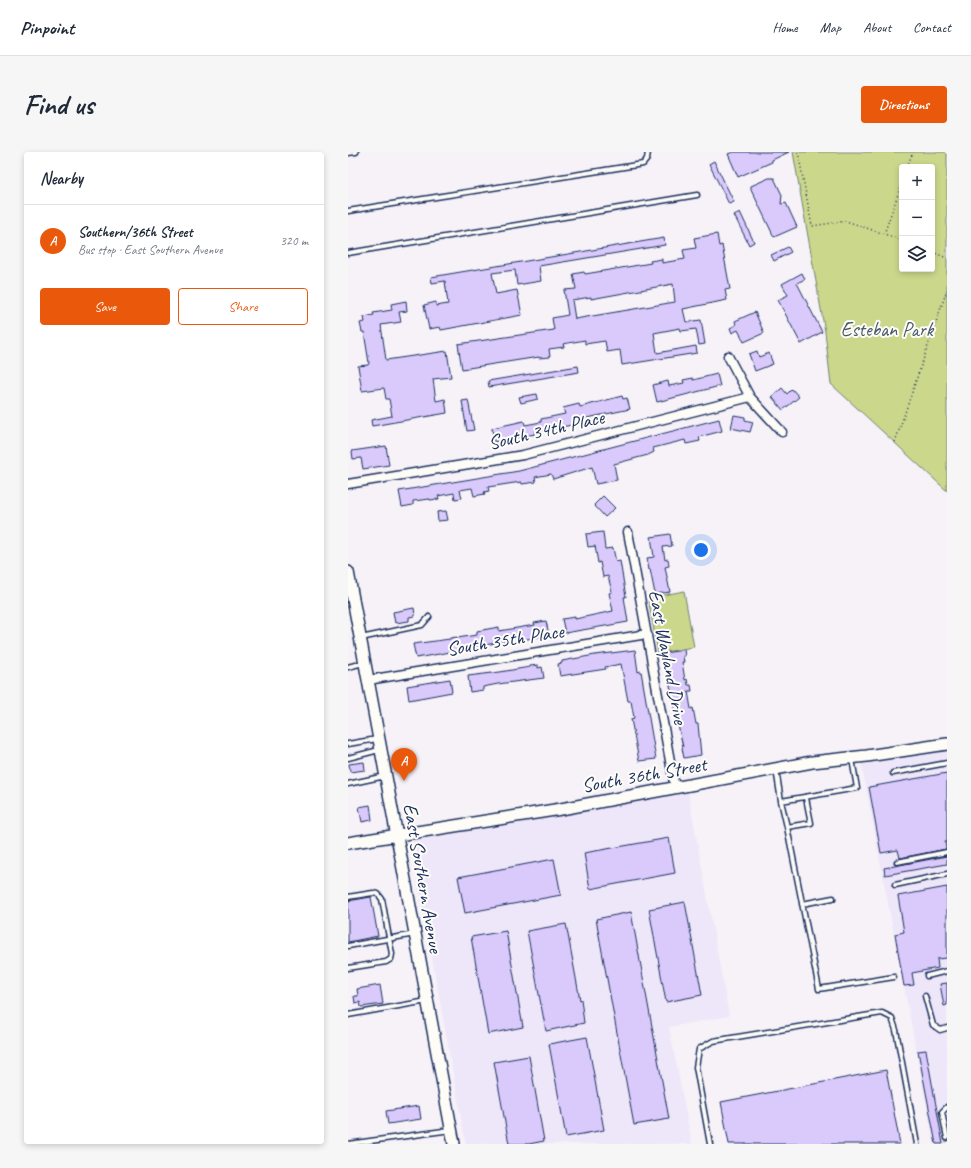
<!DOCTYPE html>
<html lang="en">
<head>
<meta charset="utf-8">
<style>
	:root { --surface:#fff; --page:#f6f6f7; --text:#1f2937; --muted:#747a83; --line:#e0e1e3; --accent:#ea580c }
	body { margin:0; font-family:Caveat,sans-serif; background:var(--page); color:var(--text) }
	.controls { position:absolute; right:12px; top:12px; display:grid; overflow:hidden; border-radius:4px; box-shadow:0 2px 6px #0003 }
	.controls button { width:36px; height:36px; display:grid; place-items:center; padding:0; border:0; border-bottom:1px solid var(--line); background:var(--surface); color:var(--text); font:20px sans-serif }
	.you { position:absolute; left:353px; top:398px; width:14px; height:14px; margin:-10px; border:3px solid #fff; border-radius:50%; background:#1a73e8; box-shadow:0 0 0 6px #1a73e833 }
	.badge { display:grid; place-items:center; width:26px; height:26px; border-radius:50%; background:var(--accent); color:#fff; font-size:13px; font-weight:700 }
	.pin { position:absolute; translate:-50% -33px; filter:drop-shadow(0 1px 2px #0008) }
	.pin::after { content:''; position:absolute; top:21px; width:14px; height:12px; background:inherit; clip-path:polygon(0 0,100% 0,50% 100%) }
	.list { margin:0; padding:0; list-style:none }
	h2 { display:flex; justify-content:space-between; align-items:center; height:52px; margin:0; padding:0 16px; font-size:17px }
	h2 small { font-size:13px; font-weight:400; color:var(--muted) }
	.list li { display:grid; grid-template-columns:26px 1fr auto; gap:12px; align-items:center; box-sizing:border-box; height:72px; padding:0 16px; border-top:1px solid var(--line) }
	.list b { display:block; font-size:15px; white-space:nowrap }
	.list p { margin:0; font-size:13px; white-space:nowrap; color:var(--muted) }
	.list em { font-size:13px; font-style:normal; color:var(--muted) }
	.actions { display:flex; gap:8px; padding:12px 16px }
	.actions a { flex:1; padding:9px 0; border:1px solid var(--accent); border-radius:4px; text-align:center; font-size:14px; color:var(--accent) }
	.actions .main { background:var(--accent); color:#fff }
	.icon { flex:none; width:22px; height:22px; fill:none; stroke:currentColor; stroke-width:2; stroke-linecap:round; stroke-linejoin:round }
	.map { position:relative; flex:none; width:599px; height:992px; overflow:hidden; border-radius:4px }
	header { display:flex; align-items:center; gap:24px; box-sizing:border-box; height:56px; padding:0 20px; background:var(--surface); border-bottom:1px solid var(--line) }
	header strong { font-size:19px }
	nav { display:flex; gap:22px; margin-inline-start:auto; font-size:14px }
	.intro { display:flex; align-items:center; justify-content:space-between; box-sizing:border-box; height:96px; padding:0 24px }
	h1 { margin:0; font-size:28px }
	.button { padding:10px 18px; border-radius:4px; background:var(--accent); color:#fff; font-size:14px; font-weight:700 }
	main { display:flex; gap:24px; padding:0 24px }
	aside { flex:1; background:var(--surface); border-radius:4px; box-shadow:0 2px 6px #0003 }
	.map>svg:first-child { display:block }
</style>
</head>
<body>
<header>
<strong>Pinpoint</strong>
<nav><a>Home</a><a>Map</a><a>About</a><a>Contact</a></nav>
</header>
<div class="intro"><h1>Find us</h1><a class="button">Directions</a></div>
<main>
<aside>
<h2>Nearby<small></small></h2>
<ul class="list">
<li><span class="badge">A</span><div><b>Southern/36th Street</b><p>Bus stop · East Southern Avenue</p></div><em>320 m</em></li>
</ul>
<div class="actions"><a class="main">Save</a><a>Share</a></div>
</aside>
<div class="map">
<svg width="599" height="992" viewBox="0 0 599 992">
	<rect width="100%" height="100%" fill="#f6f2f8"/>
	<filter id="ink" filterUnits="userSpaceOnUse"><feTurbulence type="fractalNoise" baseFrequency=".025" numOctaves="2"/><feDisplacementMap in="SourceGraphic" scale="8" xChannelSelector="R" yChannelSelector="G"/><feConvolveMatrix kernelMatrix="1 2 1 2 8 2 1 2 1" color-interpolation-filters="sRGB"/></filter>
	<g filter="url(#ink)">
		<path fill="#eee6f9" d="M599,595V992H586L513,609Z
			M340,640L381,864L321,875L344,992H118L64,696V691L68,687L73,684Z"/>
		<path fill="#cbd78b" stroke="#738374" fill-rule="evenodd" d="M445,0H599V339L483,232L477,180ZM554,15H584V117H554Z
			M336,439L346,495L310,501L300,446Z"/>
		<path fill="#dacafc" stroke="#1b2f5e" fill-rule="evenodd" d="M385,0H441L424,8V10L390,25L380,2Z
			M366,9L386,50L381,52L361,12Z
			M421,26H426L434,43L433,52L438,51L449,75L426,85L403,37V34Z
			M392,60L406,90L401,93L386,63Z
			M369,82L371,94L374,93L382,137L377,138L379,148L335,157L338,170L353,168L357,192L351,193L348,177L333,179L332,176L306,181L309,201L348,194L349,201L274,213L272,198L259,200L257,189L237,192V188L215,192L216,195L201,197L202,205L191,206V205L114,217L110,192L206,178L204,166L220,163L216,138L228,137L225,122L236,120L237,122L303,111L302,109L314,107V111L337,107L335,98L348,96L346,86ZM325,132L327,150L227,167L224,148L243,145V147Z
			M316,86L317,93L191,114L193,129L169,133L167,118L144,121L148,142L169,138L174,163L93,178L92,175L81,177L76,153L88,150V154L100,152L97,129L84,131L83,125Z
			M440,95L443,100L426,109L423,103Z
			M454,121L457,127L449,131L474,180L453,192L430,148L440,143L434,132Z
			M58,149L59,159L51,160L53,170L33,173L38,208L99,199L103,225L85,227L88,249L97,247L99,261L24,274L23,268L44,264L41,247H38L36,236L14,239L10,214L20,213L21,211L16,180H14L12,171L17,170L16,165L26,163L25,161L44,158L43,152Z
			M407,160L416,181L396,190L390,178L384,181L382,176L388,173L387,169Z
			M409,199L411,205L421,201L425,212L407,219L401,202Z
			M230,214L231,220L141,235L140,229Z
			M369,222L372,234L309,250L305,233L320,229L321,234L336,231L335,228L345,226V228Z
			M434,236L439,242L444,237L451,245L435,258L424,245Z
			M189,242L190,247L173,251L171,245Z
			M274,244L275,247L279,246L282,257L234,267L235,271L186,280L187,282L146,290L144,276L176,269L177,273L193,270V267L217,262L215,256L231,252L232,255Z
			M120,248L126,278L119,279L114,249Z
			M386,263L397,265V268L405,270L402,280L383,276Z
			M371,267L374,279L351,285L352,289L338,292L337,288L305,296L306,300L300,303L266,312L269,328L248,332L244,315L205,327L203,322L187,325L188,330L174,332L173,330L140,335L141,339L136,340L137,342L126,344L124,336L112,338L114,346L107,347L106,341L90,344L91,347L82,348V347L65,349V353L54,355L51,339L171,319Z
			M38,294L41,313L15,317L13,306L5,307L4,299Z
			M255,344L267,356L257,365L246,353Z
			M98,359L100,368L90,369L89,360Z
			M255,380L257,397L265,396L268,410L272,409L278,445H276L280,470L217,481L214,467L227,465V467L265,459L261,441L264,440L260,424L255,425L252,410L250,411L247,394L240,395L238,382Z
			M322,382L324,394L315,395L317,408L320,407L321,414L317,415L322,440L307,442L302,417L301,418L299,406L306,405L303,385Z
			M66,456L67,464L61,465V469L47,471L45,460Z
			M198,469L201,483L174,488L142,492L126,495V496L68,506L65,492L102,487V486L109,485V486L129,483V479L151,475V479L187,473L186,471Z
			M287,498L290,520L293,519L295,531L308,607L291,609L283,567L286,566L283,549H280L273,512L257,515L258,517L212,524L210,512L214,511V509L247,503Z
			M336,498L337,504H335L336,510H334L337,528L339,527L340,533H343L344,539H340L343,557L345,556L348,572H350L353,603L336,606L334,596L335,595L327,560L316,501Z
			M190,513V516L194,515L196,526L150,532L135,535V538L122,540L120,524L152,520L182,515V514Z
			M102,527L104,540L61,548L59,534Z
			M16,610L17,618L2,620L1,612Z
			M599,621V690H597L598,697L552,706L550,698L533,701L521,635Z
			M22,653L24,668L14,670L11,655Z
			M321,686L327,721L242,737L236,701Z
			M599,704V712L537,723L536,716Z
			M206,707L213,743L117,761L110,725Z
			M599,735V806L589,807L590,816L564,821L566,833L556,834L547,782L556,780L550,744Z
			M23,745L30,784L0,790V749Z
			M337,750L354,843L318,850L301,757Z
			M283,760L321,967L286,973L248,767Z
			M218,772L232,848L233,847L236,871L198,879L179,779Z
			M158,779L175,875L140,882L123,785Z
			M599,831V853L596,854L592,832Z
			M32,833L35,852L13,855L12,850L7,851L6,844H10L9,837Z
			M239,885L256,978L218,985L201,892Z
			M578,898L587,948L595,992H588L570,899Z
			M181,904L196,989L181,992H161L146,910Z
			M538,918L552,992H381L373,950Z
			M71,954L73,967L40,972L38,959Z"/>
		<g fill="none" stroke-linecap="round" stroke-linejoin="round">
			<defs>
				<path id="lane" d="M0,1L8,0
					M0,59L295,12L299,7L300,0
					M0,101L349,43
					M13,486L74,473L81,465
					M0,515L15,511
					M0,592L29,587
					M0,606L31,598
					M428,617L433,649L509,636L504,607
					M545,621L599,611
					M0,632L37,624
					M433,649L439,675L463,671L458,646
					M439,675L471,837L546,825
					M549,710L599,700
					M547,733L599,722
					M0,745L25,741L30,742L34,747L44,802L43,807L38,810L0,816
					M454,752L485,746
					M0,794L67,782
					M579,824L599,819
					M577,844L585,873L592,878L599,876
					M0,863L79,849
					M599,955L594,960L599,986
					M0,992L103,978
					M362,992L348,915L351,897L365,889L534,861L544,866L548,878L569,992"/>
				<path id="street" d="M380,204L402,245L434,280
					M0,332L175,303L402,245
					M280,380L327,636
					M20,528L299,482"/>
				<path id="secondary" d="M0,420L106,992
					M0,691L213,657L464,610L519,604L599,592"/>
			</defs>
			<use href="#lane" stroke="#1b2f5e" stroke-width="7"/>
			<use href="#street" stroke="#1b2f5e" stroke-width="11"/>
			<use href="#secondary" stroke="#1b2f5e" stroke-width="14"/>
			<path stroke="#1b2f5e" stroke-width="1.5" stroke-dasharray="1 3" stroke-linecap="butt" d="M450,0L464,74L498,69L554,88
				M559,15L565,0
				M536,82L554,31
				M584,100L599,106
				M547,290L599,138"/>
			<use href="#lane" stroke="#fdfcf7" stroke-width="4"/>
			<use href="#street" stroke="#fdfcf7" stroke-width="8"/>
			<use href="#secondary" stroke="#fdfcf7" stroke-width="11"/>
		</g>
	</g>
	<g text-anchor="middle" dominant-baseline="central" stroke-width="4" stroke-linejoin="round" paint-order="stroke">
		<g font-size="20" fill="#475969" stroke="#fdfcf7">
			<text x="539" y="177">Esteban Park</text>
		</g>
		<g font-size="20" fill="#1b2f5e" stroke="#fdfcf7">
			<text transform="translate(198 278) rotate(-13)">South 34th Place</text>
			<text transform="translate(157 488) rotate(-9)">South 35th Place</text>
			<text transform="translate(320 505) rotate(79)">East Wayland Drive</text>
			<text transform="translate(296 623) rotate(-10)">South 36th Street</text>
			<text transform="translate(75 726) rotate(80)">East Southern Avenue</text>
		</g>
	</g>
</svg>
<div class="controls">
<button>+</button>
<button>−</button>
<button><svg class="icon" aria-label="layers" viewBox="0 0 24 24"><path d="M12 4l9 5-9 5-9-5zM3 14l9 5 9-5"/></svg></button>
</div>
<div class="you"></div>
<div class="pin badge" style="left:56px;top:629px">A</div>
</div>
</main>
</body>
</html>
